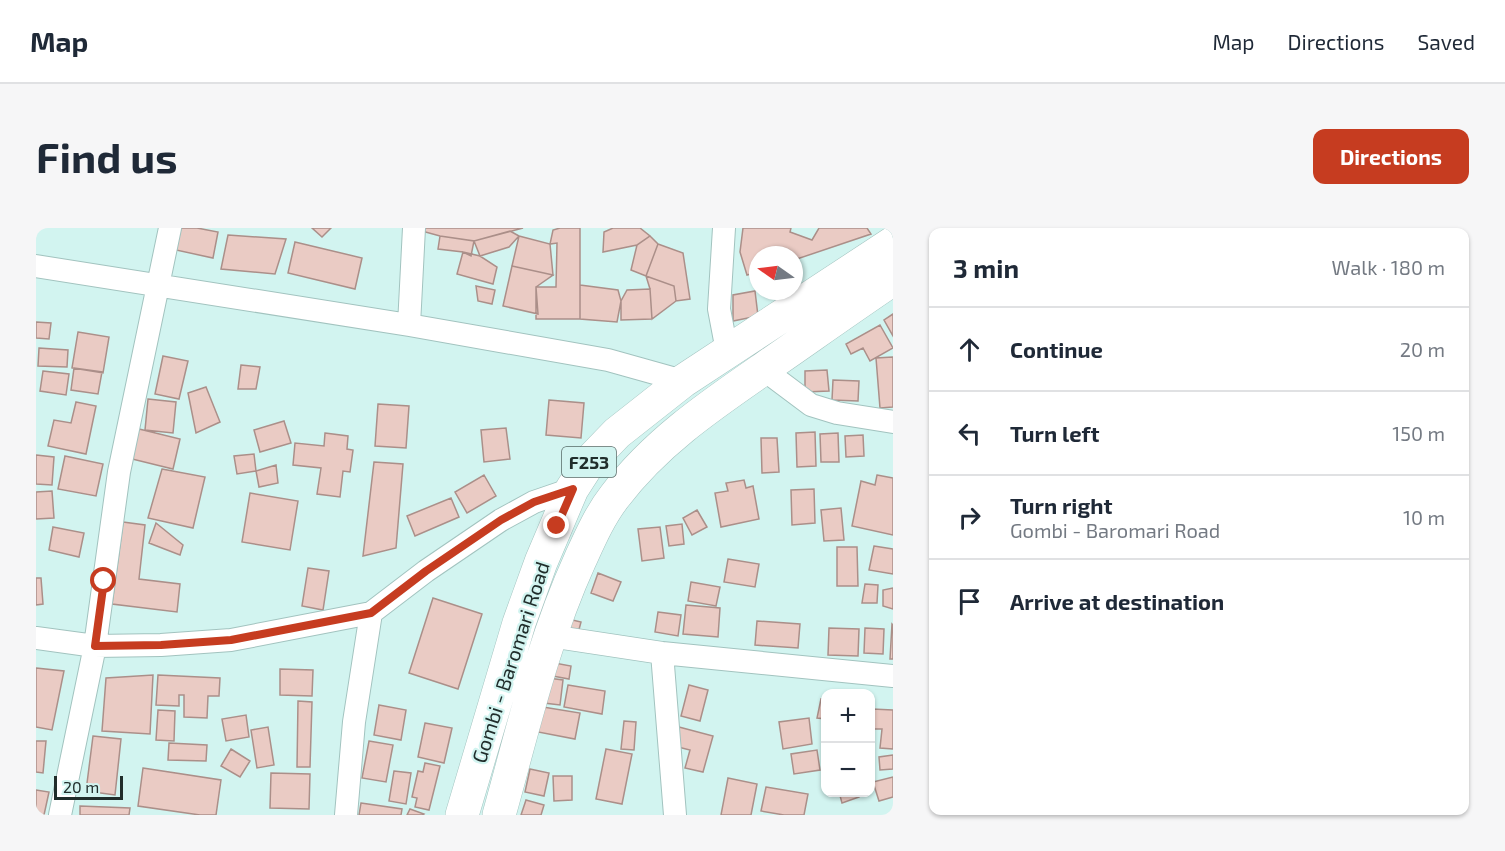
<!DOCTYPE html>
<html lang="en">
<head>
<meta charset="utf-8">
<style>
	:root { --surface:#fff; --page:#f6f6f7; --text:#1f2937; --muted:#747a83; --line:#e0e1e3; --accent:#c63c20 }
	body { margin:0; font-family:"Exo 2",sans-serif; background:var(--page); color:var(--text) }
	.controls { position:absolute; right:18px; bottom:18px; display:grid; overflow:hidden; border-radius:12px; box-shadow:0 2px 4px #0004 }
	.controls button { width:54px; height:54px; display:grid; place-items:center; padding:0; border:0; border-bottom:2px solid var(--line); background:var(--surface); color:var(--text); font:30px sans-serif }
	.compass { position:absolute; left:713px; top:18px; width:54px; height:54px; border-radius:50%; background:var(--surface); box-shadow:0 2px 4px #0004; rotate:284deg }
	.scale { position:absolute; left:18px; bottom:15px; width:69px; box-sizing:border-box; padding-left:6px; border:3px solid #202d2b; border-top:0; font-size:16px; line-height:21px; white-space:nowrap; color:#202d2b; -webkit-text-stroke:4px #d2f4f0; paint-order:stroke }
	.stop { position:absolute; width:18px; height:18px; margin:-14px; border:4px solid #c63c20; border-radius:50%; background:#fff }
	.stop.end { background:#c63c20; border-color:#fff; box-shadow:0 2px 6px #0008 }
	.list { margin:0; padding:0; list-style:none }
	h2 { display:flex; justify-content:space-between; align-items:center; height:78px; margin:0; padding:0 24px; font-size:26px }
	h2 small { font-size:20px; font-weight:400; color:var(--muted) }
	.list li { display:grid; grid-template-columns:39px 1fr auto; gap:18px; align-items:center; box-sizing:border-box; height:84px; padding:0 24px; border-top:2px solid var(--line) }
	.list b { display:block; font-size:22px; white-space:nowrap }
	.list p { margin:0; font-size:20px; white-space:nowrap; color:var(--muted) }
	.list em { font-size:20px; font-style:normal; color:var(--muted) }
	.icon { flex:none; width:33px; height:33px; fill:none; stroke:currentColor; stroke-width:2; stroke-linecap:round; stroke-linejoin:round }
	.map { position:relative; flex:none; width:857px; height:587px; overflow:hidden; border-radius:12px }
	header { display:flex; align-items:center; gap:36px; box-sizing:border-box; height:84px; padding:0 30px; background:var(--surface); border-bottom:2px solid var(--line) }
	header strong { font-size:28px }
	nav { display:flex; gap:33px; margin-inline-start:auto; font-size:21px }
	.intro { display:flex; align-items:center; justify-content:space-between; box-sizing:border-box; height:144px; padding:0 36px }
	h1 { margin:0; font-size:42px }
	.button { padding:15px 27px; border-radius:12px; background:var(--accent); color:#fff; font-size:21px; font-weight:700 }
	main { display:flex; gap:36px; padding:0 36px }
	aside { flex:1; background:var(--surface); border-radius:12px; box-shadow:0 2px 4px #0004 }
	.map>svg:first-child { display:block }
</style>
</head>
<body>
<header>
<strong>Map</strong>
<nav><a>Map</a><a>Directions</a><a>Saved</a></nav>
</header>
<div class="intro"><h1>Find us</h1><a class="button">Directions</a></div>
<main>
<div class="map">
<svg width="857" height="587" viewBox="0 0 857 587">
	<rect width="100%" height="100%" fill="#d2f4f0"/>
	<path fill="#eacbc4" stroke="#ab8f89" stroke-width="1.5" d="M145,0H161L182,4L177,30L140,22Z
		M276,0H295L286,9Z
		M382,0H487L438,13L404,8L382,2Z
		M524,0H544V91H500V59H520L521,15L514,16L517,2Z
		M577,0H604L614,8L601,17L567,24L568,4Z
		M707,0H755L754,4L776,12L783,0H831L835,6L758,32V27H722V44L711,47L704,24Z
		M474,3L483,8L473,19L444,28L438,13Z
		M192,7L250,11L239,46L185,41Z
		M404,8L438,13L435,28L427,24L402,21Z
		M483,8L514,16L517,47L476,38Z
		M614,8L622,16L610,48L595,42L601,17Z
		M259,14L326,30L319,61L252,45Z
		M622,16L647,25L654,71L640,73L638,58L610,48Z
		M427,24L444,28L461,39L457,56L421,46Z
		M476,38L517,47L500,59L502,86L467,78Z
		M610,48L638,58L640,73L616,91L614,61Z
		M544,57L582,62L585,73L581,94L544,91Z
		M440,58L459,62L456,76L442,73Z
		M614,61L616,91L585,92V73L591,62Z
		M719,63L722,88L697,93V67Z
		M857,86V108L848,92Z
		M0,94L15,95L13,111L0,110Z
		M844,97L857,120L834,133L827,120L815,126L810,116Z
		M42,104L73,109L67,145L36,140Z
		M3,120L32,122L31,139L2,138Z
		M127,128L152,133L143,171L119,166Z
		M857,129V179L844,180L840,130Z
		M205,137L224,139L220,161H202Z
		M38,140L66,144L62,166L35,162Z
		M791,142L793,163L769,164V143Z
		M7,143L33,146L30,167L4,163Z
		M797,152L823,153L822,173L796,172Z
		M170,159L184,194L160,205L152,165Z
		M112,171L140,174L137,205L109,202Z
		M513,172L548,175L545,210L510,207Z
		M40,174L60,178L50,226L12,218L18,192L35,195Z
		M342,176L373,178L370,220L339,218Z
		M248,193L255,215L224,224L218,202Z
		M99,200L144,211L137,241L92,230Z
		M470,200L474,231L448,234L445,202Z
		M779,204L780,238L761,239L760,205Z
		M289,205L312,208L311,221L317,222L314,244L307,243L304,269L281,266L285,240L257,237L259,215L288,218Z
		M802,205L803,234H785L784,206Z
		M827,207L828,228L810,229L809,208Z
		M725,210H741L743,244L726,245Z
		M218,226L220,243L201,246L198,228Z
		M0,227L18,229L16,257L0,256Z
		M29,228L67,236L60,268L22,261Z
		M338,234L367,236L360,320L327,328Z
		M240,237L242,255L223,259L220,243Z
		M126,241L169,249L157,300L112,290Z
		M448,247L460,268L431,285L419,264Z
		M841,247L857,250V307L816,298L825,253L839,257Z
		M708,252L710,260L717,258L723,291L685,299L679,265L692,263L690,255Z
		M778,261L779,295L756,297L755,262Z
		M16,263L18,290L0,291V264Z
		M214,265L262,273L254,322L206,314Z
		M415,270L423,289L379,308L371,288Z
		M805,280L808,312L788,313L785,282Z
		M661,282L671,299L656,307L647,290Z
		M87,294L109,297L103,351L144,356L141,384L76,376Z
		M120,295L147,317L144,327L113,315Z
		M646,296L648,316L633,318L630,298Z
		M17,299L48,305L43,329L13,322Z
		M624,299L628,330L606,333L602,301Z
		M838,318L857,321V346L833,342Z
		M801,319H821L822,358H801Z
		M692,331L723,336L719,359L688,354Z
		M272,340L293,343L287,382L266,378Z
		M562,345L585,354L577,373L555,365Z
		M0,350H5L7,376L0,377Z
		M655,354L684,359L680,378L652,373Z
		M829,356L842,357L841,375H826Z
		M857,360V381L847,378V362Z
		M397,370L446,386L422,461L373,445Z
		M650,377L684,380L682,409L647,406Z
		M622,384L645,387L642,408L619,404Z
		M524,389L545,394L541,409Z
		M721,393L764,396L762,420L719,417Z
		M856,396L857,397V431H854Z
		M793,400L823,401L822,428L792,427Z
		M829,400L848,401L847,426L828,425Z
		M513,434L535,438L533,451L511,447Z
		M0,440L28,443L16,502L0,499Z
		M244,441L277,442L276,468L244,467Z
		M117,447L114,506L66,503L70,450Z
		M122,447L184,450L183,468H172L171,490L148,489V467H143V478L120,477Z
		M512,450L527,452L524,477L508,475Z
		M532,457L569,463L566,486L528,479Z
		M653,457L672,462L664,493L645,488Z
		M785,471L790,472V491L781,490Z
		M262,473L276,474L274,539H261Z
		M343,477L370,482L365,512L338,507Z
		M507,479L544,485L539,511L502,504Z
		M836,481L857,482V521L844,520L846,501H834Z
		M122,482L139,483L138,513L120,512Z
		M210,487L213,509L190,513L186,491Z
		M773,490L776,516L747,521L743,494Z
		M588,493L600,494L598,522L585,521Z
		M389,495L416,500L408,535L382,529Z
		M232,499L238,537L221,540L215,502Z
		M643,499L677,508L667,544L649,540L654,522L638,518Z
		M57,508L85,511L79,567L50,563Z
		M0,513H10L7,545L0,544Z
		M333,513L357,517L350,554L326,550Z
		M133,515L171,517L170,533L132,532Z
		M195,521L214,533L204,549L185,538Z
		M570,521L596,526L586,576L560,571Z
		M781,522L784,542L758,546L755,526Z
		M857,527V541L844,542L843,529Z
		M389,535L404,538L393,582L379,579L381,570L376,569L382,543L387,544Z
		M107,540L185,552L180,587H164L102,578Z
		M494,541L513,545L508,568L489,564Z
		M358,543L375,545L370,576L353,573Z
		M235,545L274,546L273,581L234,580Z
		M517,548H536V572L518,573Z
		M857,549V569L843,573L837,554Z
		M692,550L721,556L715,587H685Z
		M730,559L772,566L768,587H748L725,583Z
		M0,562L13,564L8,587H0Z
		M803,564H822L823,569L806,575Z
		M490,572L508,577L505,587H485Z
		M325,575L366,581L365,587H323Z
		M44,578L94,580L93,587H44Z
		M374,581L388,586L387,587H371Z"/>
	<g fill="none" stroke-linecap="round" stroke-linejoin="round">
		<defs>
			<path id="minor" d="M688,0L683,81L691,123
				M0,38L373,97L572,132L647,153
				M373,97L378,0
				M727,141L775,177L801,185L857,194
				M514,408L626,425L857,448
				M0,410L59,418L125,417L195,412L335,385L390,343L465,292L498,274L536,261
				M626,425L639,587
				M24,587L59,418L83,244L134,0
				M310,587L318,494L335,385"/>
			<path id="primary" d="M426,587L483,395L505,334L536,261L554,233L581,205L647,153L857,15
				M463,587C487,501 507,413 544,332C554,310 564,287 579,268C620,214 675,177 730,139C772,110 814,80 857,51"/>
		</defs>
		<use href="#minor" stroke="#a2c3bf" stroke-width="24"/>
		<use href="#primary" stroke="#a2c3bf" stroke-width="34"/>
		<use href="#minor" stroke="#fff" stroke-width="22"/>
		<use href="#primary" stroke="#fff" stroke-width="33"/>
	</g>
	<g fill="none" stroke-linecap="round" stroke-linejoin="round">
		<path stroke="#c63c20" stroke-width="8" d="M68,353L59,418L125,417L195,412L335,385L390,343L465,292L498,274L537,261L521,298"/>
	</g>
	<g text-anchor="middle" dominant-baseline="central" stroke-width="4.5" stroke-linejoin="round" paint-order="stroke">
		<rect fill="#d2f4f0" stroke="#556966" stroke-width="1.5" x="526" y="219" width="54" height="30" rx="4.5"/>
		<g font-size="18" font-weight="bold" fill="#202d2b">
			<text x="553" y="234">F253</text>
		</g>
		<g font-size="20" fill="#202d2b" stroke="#d2f4f0">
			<text transform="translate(474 434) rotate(-72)">Gombi - Baromari Road</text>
		</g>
	</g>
</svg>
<div class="controls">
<button>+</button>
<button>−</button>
</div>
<svg class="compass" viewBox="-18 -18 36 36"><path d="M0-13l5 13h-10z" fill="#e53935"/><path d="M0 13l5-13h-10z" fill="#747a83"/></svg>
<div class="scale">20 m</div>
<div class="stop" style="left:68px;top:353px"></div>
<div class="stop end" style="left:521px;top:298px"></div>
</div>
<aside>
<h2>3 min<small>Walk · 180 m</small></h2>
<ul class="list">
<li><svg class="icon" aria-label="ahead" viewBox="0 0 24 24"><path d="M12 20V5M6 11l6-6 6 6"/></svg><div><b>Continue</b></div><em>20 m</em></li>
<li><svg class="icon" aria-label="left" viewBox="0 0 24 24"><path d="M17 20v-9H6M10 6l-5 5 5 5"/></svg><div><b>Turn left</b></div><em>150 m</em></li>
<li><svg class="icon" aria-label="right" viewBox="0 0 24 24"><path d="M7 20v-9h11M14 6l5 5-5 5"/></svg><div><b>Turn right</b><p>Gombi - Baromari Road</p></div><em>10 m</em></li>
<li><svg class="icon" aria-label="arrive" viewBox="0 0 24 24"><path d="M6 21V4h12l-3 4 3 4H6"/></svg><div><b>Arrive at destination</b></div></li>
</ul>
</aside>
</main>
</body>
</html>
